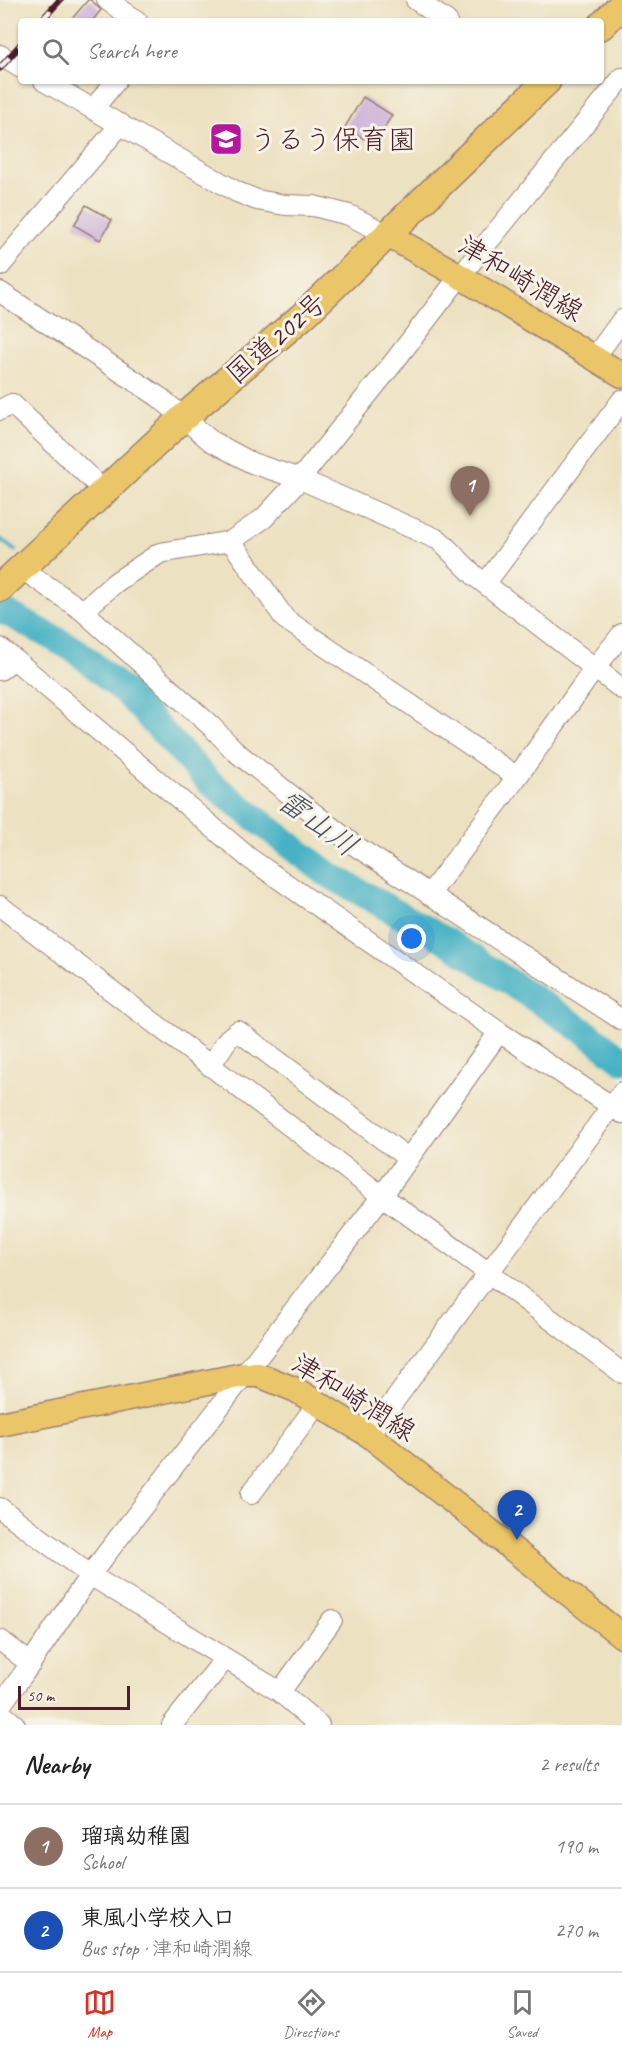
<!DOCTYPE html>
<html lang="en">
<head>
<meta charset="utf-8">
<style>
	:root { --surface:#fff; --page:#f2f2f2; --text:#222; --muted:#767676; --line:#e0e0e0; --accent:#d93025 }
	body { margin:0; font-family:Caveat,"Klee One",sans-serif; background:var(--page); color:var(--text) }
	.scale { position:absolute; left:18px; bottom:15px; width:112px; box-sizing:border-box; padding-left:6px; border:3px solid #4a1f2b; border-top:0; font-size:16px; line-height:21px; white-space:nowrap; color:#4a1f2b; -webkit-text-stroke:4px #f7f3e8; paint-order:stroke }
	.you { position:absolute; left:412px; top:939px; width:21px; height:21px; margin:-15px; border:4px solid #fff; border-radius:50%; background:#1a73e8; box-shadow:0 0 0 9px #1a73e833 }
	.badge { display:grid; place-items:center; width:39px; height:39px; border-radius:50%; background:var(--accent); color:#fff; font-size:20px; font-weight:700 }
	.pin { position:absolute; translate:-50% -50px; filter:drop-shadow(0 2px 3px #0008) }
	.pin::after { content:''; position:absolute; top:32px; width:21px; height:18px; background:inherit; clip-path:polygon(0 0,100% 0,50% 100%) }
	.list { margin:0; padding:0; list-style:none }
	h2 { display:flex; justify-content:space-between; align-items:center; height:78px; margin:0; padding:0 24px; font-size:26px }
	h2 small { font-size:20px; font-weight:400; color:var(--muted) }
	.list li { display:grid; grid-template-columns:39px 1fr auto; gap:18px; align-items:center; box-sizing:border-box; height:84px; padding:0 24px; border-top:2px solid var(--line) }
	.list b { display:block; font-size:22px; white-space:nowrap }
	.list p { margin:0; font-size:20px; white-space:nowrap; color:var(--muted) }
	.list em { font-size:20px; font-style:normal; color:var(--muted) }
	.icon { flex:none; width:33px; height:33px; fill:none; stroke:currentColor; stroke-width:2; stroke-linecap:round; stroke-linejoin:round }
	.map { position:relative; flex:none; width:622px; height:1725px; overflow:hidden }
	.search { position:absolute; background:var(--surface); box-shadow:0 2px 4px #0004; left:18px; right:18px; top:18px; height:66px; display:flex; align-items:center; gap:15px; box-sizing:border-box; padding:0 21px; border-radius:6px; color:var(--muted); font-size:22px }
	.sheet { height:246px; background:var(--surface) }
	nav { display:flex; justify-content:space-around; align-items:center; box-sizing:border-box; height:84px; border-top:2px solid var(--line); background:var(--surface); font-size:16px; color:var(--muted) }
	nav a { display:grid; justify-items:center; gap:3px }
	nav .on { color:var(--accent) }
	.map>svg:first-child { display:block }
</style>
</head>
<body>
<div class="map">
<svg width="622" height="1725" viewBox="0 0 622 1725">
	<rect width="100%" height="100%" fill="#f7f3e8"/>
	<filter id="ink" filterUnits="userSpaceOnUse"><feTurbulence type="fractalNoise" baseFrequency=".0167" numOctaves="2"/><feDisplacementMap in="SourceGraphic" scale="12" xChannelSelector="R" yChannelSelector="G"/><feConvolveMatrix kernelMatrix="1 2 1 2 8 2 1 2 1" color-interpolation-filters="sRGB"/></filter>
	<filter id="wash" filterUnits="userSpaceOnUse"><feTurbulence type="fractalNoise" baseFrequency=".008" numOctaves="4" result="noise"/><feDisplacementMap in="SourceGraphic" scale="24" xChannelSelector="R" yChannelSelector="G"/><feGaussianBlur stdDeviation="1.35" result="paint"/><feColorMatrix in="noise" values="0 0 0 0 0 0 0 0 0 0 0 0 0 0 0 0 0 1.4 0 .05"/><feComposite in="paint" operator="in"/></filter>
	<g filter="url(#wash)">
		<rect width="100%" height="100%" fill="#ece1c0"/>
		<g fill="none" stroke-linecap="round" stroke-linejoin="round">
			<path stroke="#47b2c5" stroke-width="4.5" d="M0,539L15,550"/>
			<path stroke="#47b2c5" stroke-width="27" d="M0,609L77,651L128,695L209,782L326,873L445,940L590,1035L622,1060"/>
		</g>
		<g id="blocks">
			<path fill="#c9acd5" d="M88,0H91L101,10L92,21H70Z
				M363,97L392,115L374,145L345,127Z
				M86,205L112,220L100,240L74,225Z"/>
		</g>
	</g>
	<g filter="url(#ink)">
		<use href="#blocks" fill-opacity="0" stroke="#9b8076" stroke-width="1.5"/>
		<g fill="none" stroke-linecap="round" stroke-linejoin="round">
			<defs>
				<path id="minor" d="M107,0L137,21
					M416,0L447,21
					M0,55L21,68
					M44,81L237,192L257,200L285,205L314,206L349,215L388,235
					M93,109L116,81
					M0,266L121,124
					M0,292L159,397L211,441L252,463L300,479L439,540L475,576L622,689
					M595,357L622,320
					M0,410L12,404L104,491
					M231,541L285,619L517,777L595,668L622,634
					M21,568L83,611L212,727L236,752L354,845L622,1020
					M485,584L622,400
					M83,611L116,582L160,553L231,541L264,518L300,479L390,367L460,276L622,78
					M0,648L14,659L0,670
					M14,659L249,858L499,1032L622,1113
					M429,895L517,777
					M0,906L382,1196L489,1273L622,1373
					M210,1066L228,1039L238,1031L409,1159
					M369,1435L622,1092
					M251,1494L318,1403
					M0,1508L90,1575L280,1692L319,1725
					M0,1640L31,1664
					M280,1692L332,1620
					M0,1706L24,1673L90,1575L382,1196L499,1032
					M0,1712L15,1725
					M172,1725L225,1659"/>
				<path id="major" d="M388,235L460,276L622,375
					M0,1424L243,1375H259L296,1390L369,1435L622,1636"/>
				<path id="highway" d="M601,26L622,5
					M0,588L183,418L305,314L547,81"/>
			</defs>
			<use href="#minor" stroke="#9b8076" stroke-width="22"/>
			<use href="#major" stroke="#9b8076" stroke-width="27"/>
			<use href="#highway" stroke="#9b8076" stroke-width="30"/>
			<use href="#minor" stroke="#fff" stroke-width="20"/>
			<use href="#major" stroke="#ebc669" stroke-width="24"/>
			<use href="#highway" stroke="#ebc669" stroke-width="27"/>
			<defs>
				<path id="rail" d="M41,21L60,0
					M0,68L21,44"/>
			</defs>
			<use href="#rail" stroke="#4a1f2b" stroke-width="7"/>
			<use href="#rail" stroke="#f7f3e8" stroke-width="4.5" stroke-dasharray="14" stroke-linecap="butt"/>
		</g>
	</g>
	<defs>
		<symbol id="school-square" viewBox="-11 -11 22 22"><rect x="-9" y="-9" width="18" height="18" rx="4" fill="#b5179e" stroke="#f7f3e8"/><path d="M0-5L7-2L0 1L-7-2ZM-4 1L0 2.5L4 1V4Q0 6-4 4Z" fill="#fff"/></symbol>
	</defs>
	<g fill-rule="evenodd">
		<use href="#school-square" x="207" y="120" width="38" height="38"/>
	</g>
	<g text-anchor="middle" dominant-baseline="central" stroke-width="6" stroke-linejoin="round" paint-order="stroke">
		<g font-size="28" fill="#4a1f2b" stroke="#f7f3e8" text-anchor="start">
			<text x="249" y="139">うるう保育園</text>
		</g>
		<g font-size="28" fill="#4a1f2b" stroke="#f7f3e8">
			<text transform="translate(521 278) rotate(31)">津和崎潤線</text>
			<text transform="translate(276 338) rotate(-41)">国道202号</text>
			<text transform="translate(354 1397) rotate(32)">津和崎潤線</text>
		</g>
		<g font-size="30" font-style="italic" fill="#495261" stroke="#f7f3e8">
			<text transform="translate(318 823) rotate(36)">雷山川</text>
		</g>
	</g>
</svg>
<div class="scale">50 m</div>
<div class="you"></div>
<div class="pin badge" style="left:470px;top:516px;background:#8d6e63">1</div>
<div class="pin badge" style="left:517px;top:1540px;background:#1a4fb4">2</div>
<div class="search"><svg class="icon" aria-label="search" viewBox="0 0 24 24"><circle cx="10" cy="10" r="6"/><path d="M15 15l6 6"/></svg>Search here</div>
</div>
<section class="sheet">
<h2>Nearby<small>2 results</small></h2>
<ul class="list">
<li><span class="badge" style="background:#8d6e63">1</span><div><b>瑠璃幼稚園</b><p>School</p></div><em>190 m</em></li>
<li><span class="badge" style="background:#1a4fb4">2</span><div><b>東風小学校入口</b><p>Bus stop · 津和崎潤線</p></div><em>270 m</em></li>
</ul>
</section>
<nav>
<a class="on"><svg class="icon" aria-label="map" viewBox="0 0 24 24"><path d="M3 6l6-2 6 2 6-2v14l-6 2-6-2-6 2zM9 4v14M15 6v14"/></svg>Map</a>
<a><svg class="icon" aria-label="directions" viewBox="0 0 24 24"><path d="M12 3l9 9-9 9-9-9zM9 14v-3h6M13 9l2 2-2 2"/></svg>Directions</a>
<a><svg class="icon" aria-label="saved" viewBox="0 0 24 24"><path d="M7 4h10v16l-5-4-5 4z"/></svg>Saved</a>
</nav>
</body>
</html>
